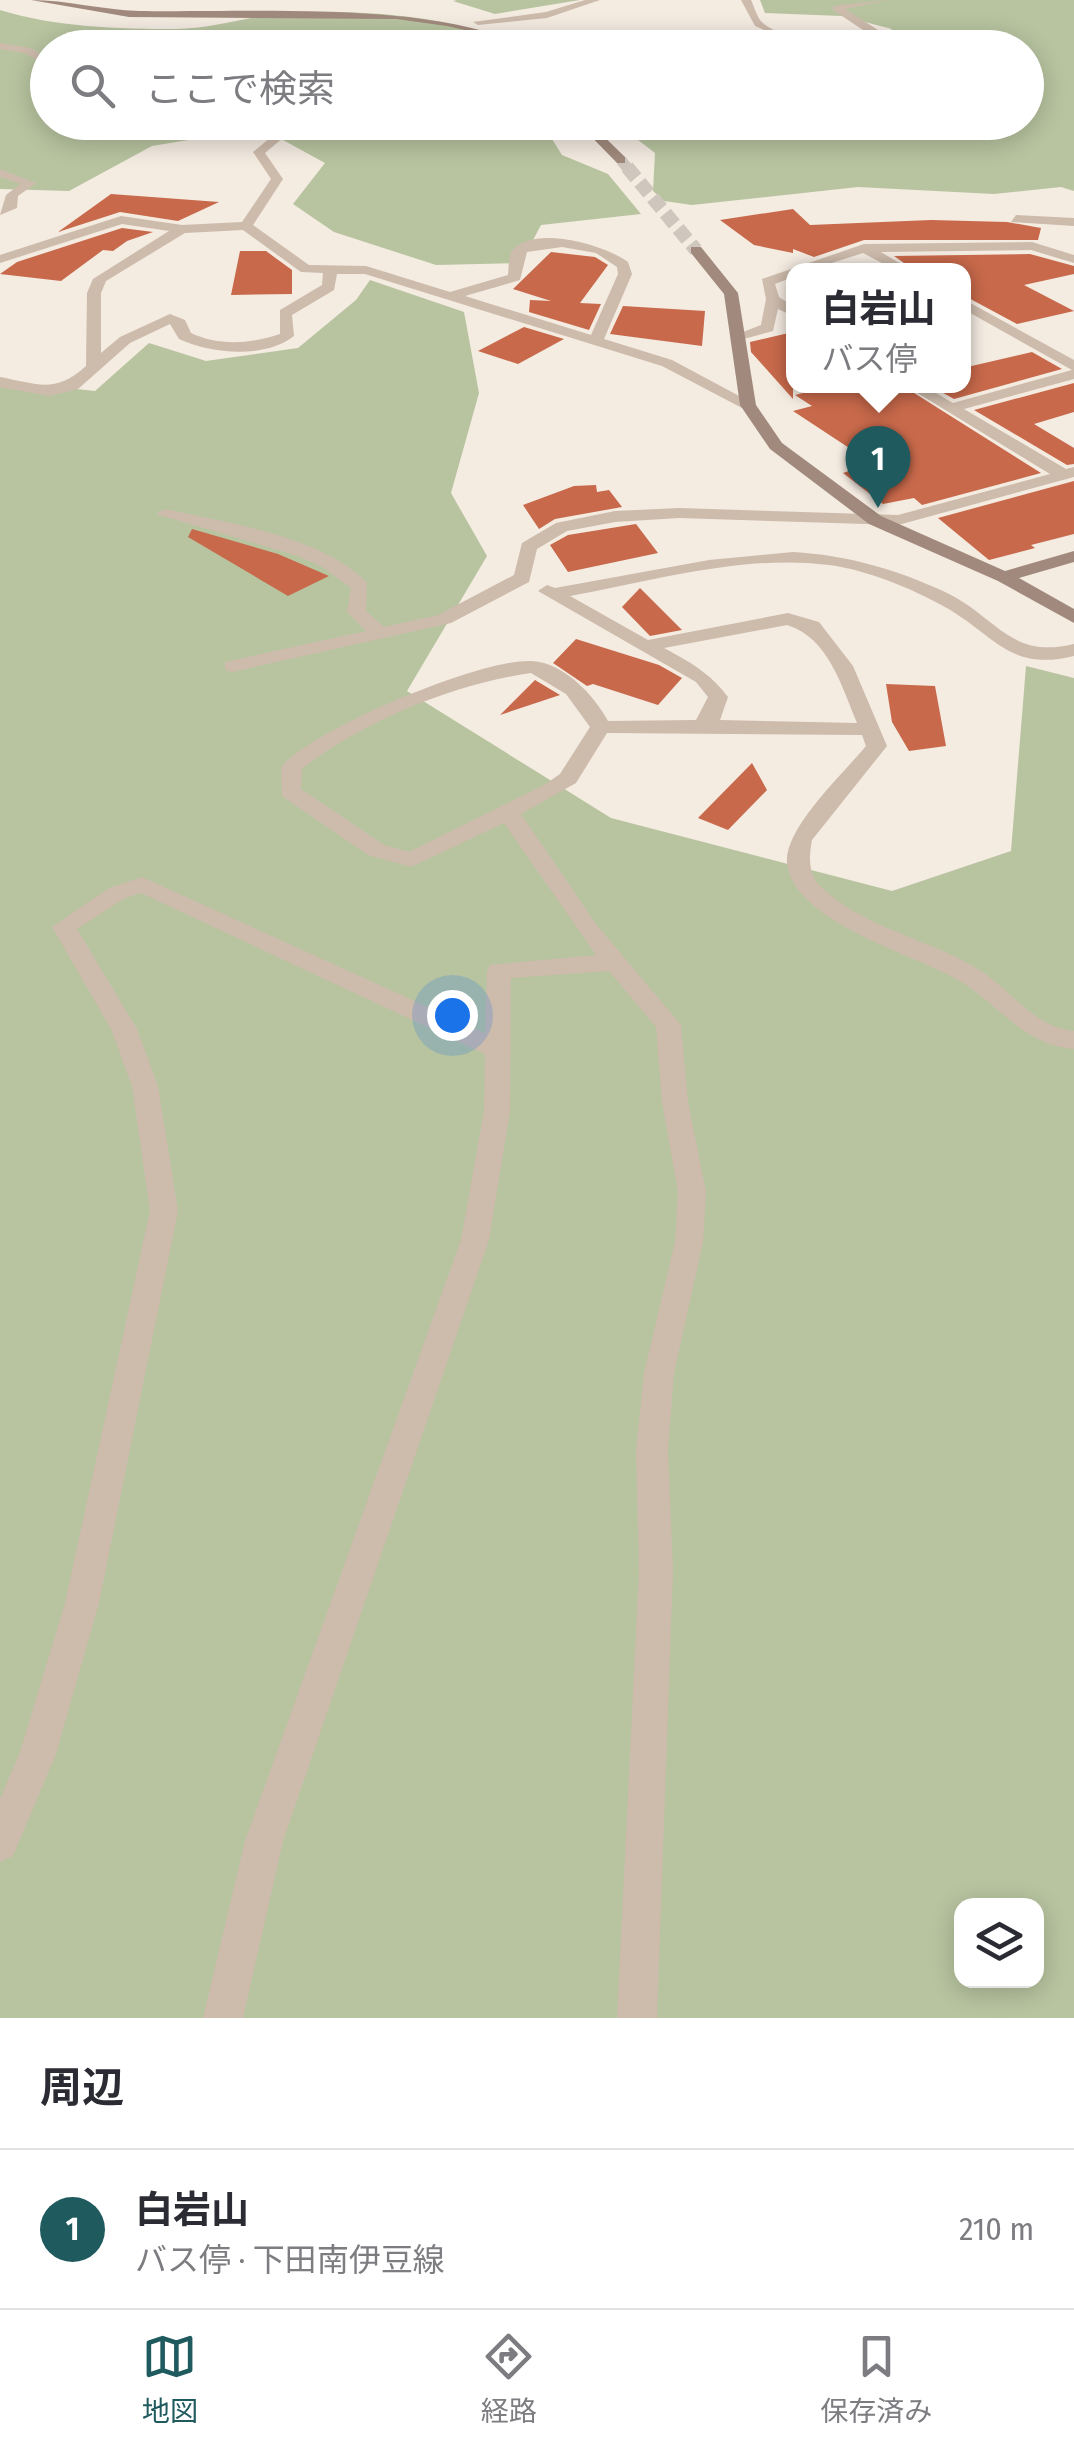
<!DOCTYPE html>
<html lang="ja">
<head>
<meta charset="utf-8">
<style>
	:root { --surface:#fff; --page:#f7f7f7; --text:#2b2b33; --muted:#7c7c81; --line:#e1e1e2; --accent:#1f5a5e }
	body { margin:0; font-family:"Fira Sans Condensed","Noto Sans JP",sans-serif; background:var(--page); color:var(--text) }
	.controls { position:absolute; right:30px; bottom:30px; display:grid; overflow:hidden; border-radius:20px; box-shadow:0 5px 25px #0003 }
	.controls button { width:90px; height:90px; display:grid; place-items:center; padding:0; border:0; border-bottom:2px solid var(--line); background:var(--surface); color:var(--text); font:50px sans-serif }
	.you { position:absolute; left:452px; top:1015px; width:35px; height:35px; margin:-25px; border:8px solid #fff; border-radius:50%; background:#1a73e8; box-shadow:0 0 0 15px #1a73e833 }
	.badge { display:grid; place-items:center; width:65px; height:65px; border-radius:50%; background:var(--accent); color:#fff; font-size:32px; font-weight:700 }
	.pin { position:absolute; translate:-50% -82px; filter:drop-shadow(0 2px 5px #0008) }
	.pin::after { content:''; position:absolute; top:52px; width:35px; height:30px; background:inherit; clip-path:polygon(0 0,100% 0,50% 100%) }
	.popup { position:absolute; left:786px; top:263px; width:185px; height:130px; box-sizing:border-box; display:grid; place-content:center; border-radius:20px; background:var(--surface); filter:drop-shadow(0 2px 8px #0005); font-size:32px; white-space:nowrap; color:var(--muted) }
	.popup b { font-size:38px; color:var(--text) }
	.popup::after { content:''; position:absolute; left:50%; top:100%; margin-left:-20px; border:20px solid transparent; border-top-color:var(--surface) }
	.list { margin:0; padding:0; list-style:none }
	h2 { display:flex; justify-content:space-between; align-items:center; height:130px; margin:0; padding:0 40px; font-size:42px }
	h2 small { font-size:32px; font-weight:400; color:var(--muted) }
	.list li { display:grid; grid-template-columns:65px 1fr auto; gap:30px; align-items:center; box-sizing:border-box; height:160px; padding:0 40px; border-top:2px solid var(--line) }
	.list b { display:block; font-size:38px; white-space:nowrap }
	.list p { margin:0; font-size:32px; white-space:nowrap; color:var(--muted) }
	.list em { font-size:32px; font-style:normal; color:var(--muted) }
	.icon { flex:none; width:55px; height:55px; fill:none; stroke:currentColor; stroke-width:2; stroke-linecap:round; stroke-linejoin:round }
	.map { position:relative; flex:none; width:1074px; height:2018px; overflow:hidden }
	.search { position:absolute; background:var(--surface); box-shadow:0 5px 25px #0003; left:30px; right:30px; top:30px; height:110px; display:flex; align-items:center; gap:25px; box-sizing:border-box; padding:0 35px; border-radius:55px; color:var(--muted); font-size:38px }
	.sheet { height:290px; background:var(--surface) }
	nav { display:flex; justify-content:space-around; align-items:center; box-sizing:border-box; height:140px; border-top:2px solid var(--line); background:var(--surface); font-size:28px; color:var(--muted) }
	nav a { display:grid; justify-items:center; gap:5px }
	nav .on { color:var(--accent) }
	.map>svg:first-child { display:block }
</style>
</head>
<body>
<div class="map">
<svg width="1074" height="2018" viewBox="0 0 1074 2018">
	<rect width="100%" height="100%" fill="#f4ebe1"/>
	<path fill="#b8c4a0" fill-rule="evenodd" d="M580,0L495,14L453,1L457,0Z
		M760,0H1074V191L1061,187L994,194L858,187L692,205L664,201L653,191L655,153L616,123L1026,122V48L844,47L880,39L892,29L842,16L765,13Z
		M0,10C55,27 118,29 176,29C211,29 247,17 282,13C328,9 470,12 499,47L48,48V122L542,123L562,155L608,174L641,214L541,225L521,263L436,265L334,232L293,204L325,163L261,128L152,146L69,191L0,189Z
		M758,32L785,41L831,47L561,48L558,39Z
		M370,280L464,312L479,393L451,493L487,556L407,691L611,818L892,891L1011,851L1026,666L1074,678V2018H0V381L95,391L149,343L206,361L298,348L356,300ZM962,1906H1036V1980H962Z"/>
	<path fill="#c8694b" d="M111,194L219,202L178,221L120,212L58,232Z
		M793,209L810,225L931,220L1007,222L1041,228L1038,240H864L814,257L793,249V253L754,245L720,220Z
		M122,228L153,232L127,241L113,251L103,250L61,281L0,274L17,262Z
		M240,251H266L292,270V294L231,295Z
		M551,252L595,257L608,265L580,303L601,304L589,330L529,312L530,300L551,301L513,289Z
		M1030,254L1074,266V274L1024,285L1074,311L1017,324L963,295V270H914L894,256Z
		M623,306L705,311L702,346L610,334Z
		M524,327L564,339L518,364L478,351Z
		M793,332V399L751,352L750,342Z
		M1032,352L1062,369L954,399L931,386H963V368Z
		M1074,383V412L1034,424L1074,448V464L1067,465L974,410Z
		M830,386H903L1041,473L922,505L914,498L883,504L843,473L872,463L793,411L812,406L795,395Z
		M1074,481V534L1031,545L1035,548L989,560L938,518Z
		M596,485L597,492L609,490L622,507L555,519L539,529L523,505L574,486Z
		M636,524L658,553L568,572L550,545L568,535Z
		M192,529L278,554L329,576L288,596L188,537Z
		M640,588L682,630L650,636L622,607Z
		M576,639L659,665L682,678L658,705L593,684L587,686L553,663Z
		M535,680L560,695L500,715Z
		M886,684L935,686L946,746L909,751L892,722Z
		M752,763L767,790L728,830L698,818Z"/>
	<g fill="none" stroke-linecap="round" stroke-linejoin="round">
		<path stroke="#cfc6bd" stroke-width="11" stroke-dasharray="11 5" stroke-linecap="butt" d="M621,160L629,170"/>
		<path stroke="#cfc6bd" stroke-width="14" stroke-dasharray="14 6" stroke-linecap="butt" d="M627,167L696,250"/>
		<path fill="#cdbbac" fill-rule="evenodd" d="M585,0H600L547,18L478,25L473,22L546,12Z
			M741,0H751C754,6 757,18 762,22C784,43 841,42 866,32L833,10V6L888,0L845,9L878,30V34C835,52 795,45 755,26Z
			M0,43L31,48L48,58V66L24,53L0,49Z
			M279,122H292L296,127L265,153L283,179L253,225L309,265L366,266L450,292L508,275C509,267 508,257 512,251C533,224 605,245 628,262L632,274L604,339L672,360L756,405L742,408L662,366L365,274H337L334,290L292,315L294,336C264,359 212,354 179,339L170,324L130,343L78,389L49,396L0,387V377C38,384 55,394 86,366L87,293L93,279L169,231L122,224L0,263V255L121,216L182,225L242,222L271,179L253,152L283,127ZM243,230L301,272L323,273L322,285L280,310V334C251,344 218,346 191,333L185,320L170,314L120,337L101,353V293L106,281L185,233ZM562,247L596,253L617,267L618,274L591,335L465,296L520,280L527,252Z
			M0,169L36,183L18,196L17,208L0,215L6,195L20,184L0,177Z
			M1016,215L1074,218V226L1011,222Z
			M1032,242L1074,255V263L1031,250L881,252L911,270H895L863,253L810,270H793V277L775,284L779,297L793,306V316L778,309L773,331L740,340L733,336L761,325L766,299L762,279L864,244Z
			M963,299L1074,360V379L964,409L1066,469L1074,467V477L898,525L679,518L615,522L567,531L537,549L529,582L451,623L232,672L225,670V662L366,631L347,612L351,588L321,566L295,555L156,514L165,509C225,522 324,537 367,583L366,611L384,627L438,615L514,575L522,543L556,523L615,511L679,508L898,515L1050,474L906,386H924L953,403L1072,370L963,309Z
			M793,552C846,555 895,569 943,591C996,615 1009,660 1074,644V656C1009,672 995,635 945,607C911,588 867,570 829,565C744,554 654,581 570,596L648,640L788,613L819,622L853,666L887,746L812,840C809,855 808,873 819,885C864,930 932,938 984,973C1013,993 1036,1028 1074,1031V1049C1023,1045 999,1004 958,980C914,954 793,922 787,863C784,828 844,773 866,746L862,735L607,733L576,783L521,814L596,924L681,1025L688,1102L706,1192L703,1242L674,1373L668,1450L673,1571L657,2018H617L639,1571L636,1450L644,1373L675,1242L678,1192L662,1102L656,1027L609,971L511,978L510,1111L489,1240L283,1841L243,2018H203L245,1841L461,1240L484,1111L485,1054L141,893L125,898L77,929L137,1029L158,1086L178,1211L99,1603L56,1754L13,1856L0,1862V1799L20,1752L65,1603L150,1211L132,1086L111,1029L52,927L109,888L142,877L485,1033L487,971L490,965L596,955L504,823L411,867L368,855L282,796L281,767C313,729 482,658 532,661C564,663 594,695 608,721L696,720L708,697L696,682L538,591L547,585L555,588L709,560ZM787,625C828,637 842,687 857,723L720,720L728,697C710,673 690,662 664,648ZM531,673L566,694L590,727L560,774L544,785L409,852L384,845L301,789L302,769C363,721 454,684 531,673Z"/>
		<path fill="#a18a7d" fill-rule="evenodd" d="M31,0C67,0 102,10 139,11C244,13 438,0 527,48H513L487,35L447,26L396,19L129,17Z
			M577,122H589L625,157V163H617Z
			M691,247H701L738,293L756,405L782,443L881,516L1005,571L1074,551V562L1019,578L1074,609V623L998,581L869,524L770,449L740,405L724,294L691,253Z"/>
	</g>
</svg>
<div class="controls">
<button><svg class="icon" aria-label="layers" viewBox="0 0 24 24"><path d="M12 4l9 5-9 5-9-5zM3 14l9 5 9-5"/></svg></button>
</div>
<div class="you"></div>
<div class="pin badge" style="left:878px;top:508px">1</div>
<div class="popup"><b>白岩山</b>バス停</div>
<div class="search"><svg class="icon" aria-label="search" viewBox="0 0 24 24"><circle cx="10" cy="10" r="6"/><path d="M15 15l6 6"/></svg>ここで検索</div>
</div>
<section class="sheet">
<h2>周辺<small></small></h2>
<ul class="list">
<li><span class="badge">1</span><div><b>白岩山</b><p>バス停 · 下田南伊豆線</p></div><em>210 m</em></li>
</ul>
</section>
<nav>
<a class="on"><svg class="icon" aria-label="map" viewBox="0 0 24 24"><path d="M3 6l6-2 6 2 6-2v14l-6 2-6-2-6 2zM9 4v14M15 6v14"/></svg>地図</a>
<a><svg class="icon" aria-label="directions" viewBox="0 0 24 24"><path d="M12 3l9 9-9 9-9-9zM9 14v-3h6M13 9l2 2-2 2"/></svg>経路</a>
<a><svg class="icon" aria-label="saved" viewBox="0 0 24 24"><path d="M7 4h10v16l-5-4-5 4z"/></svg>保存済み</a>
</nav>
</body>
</html>
